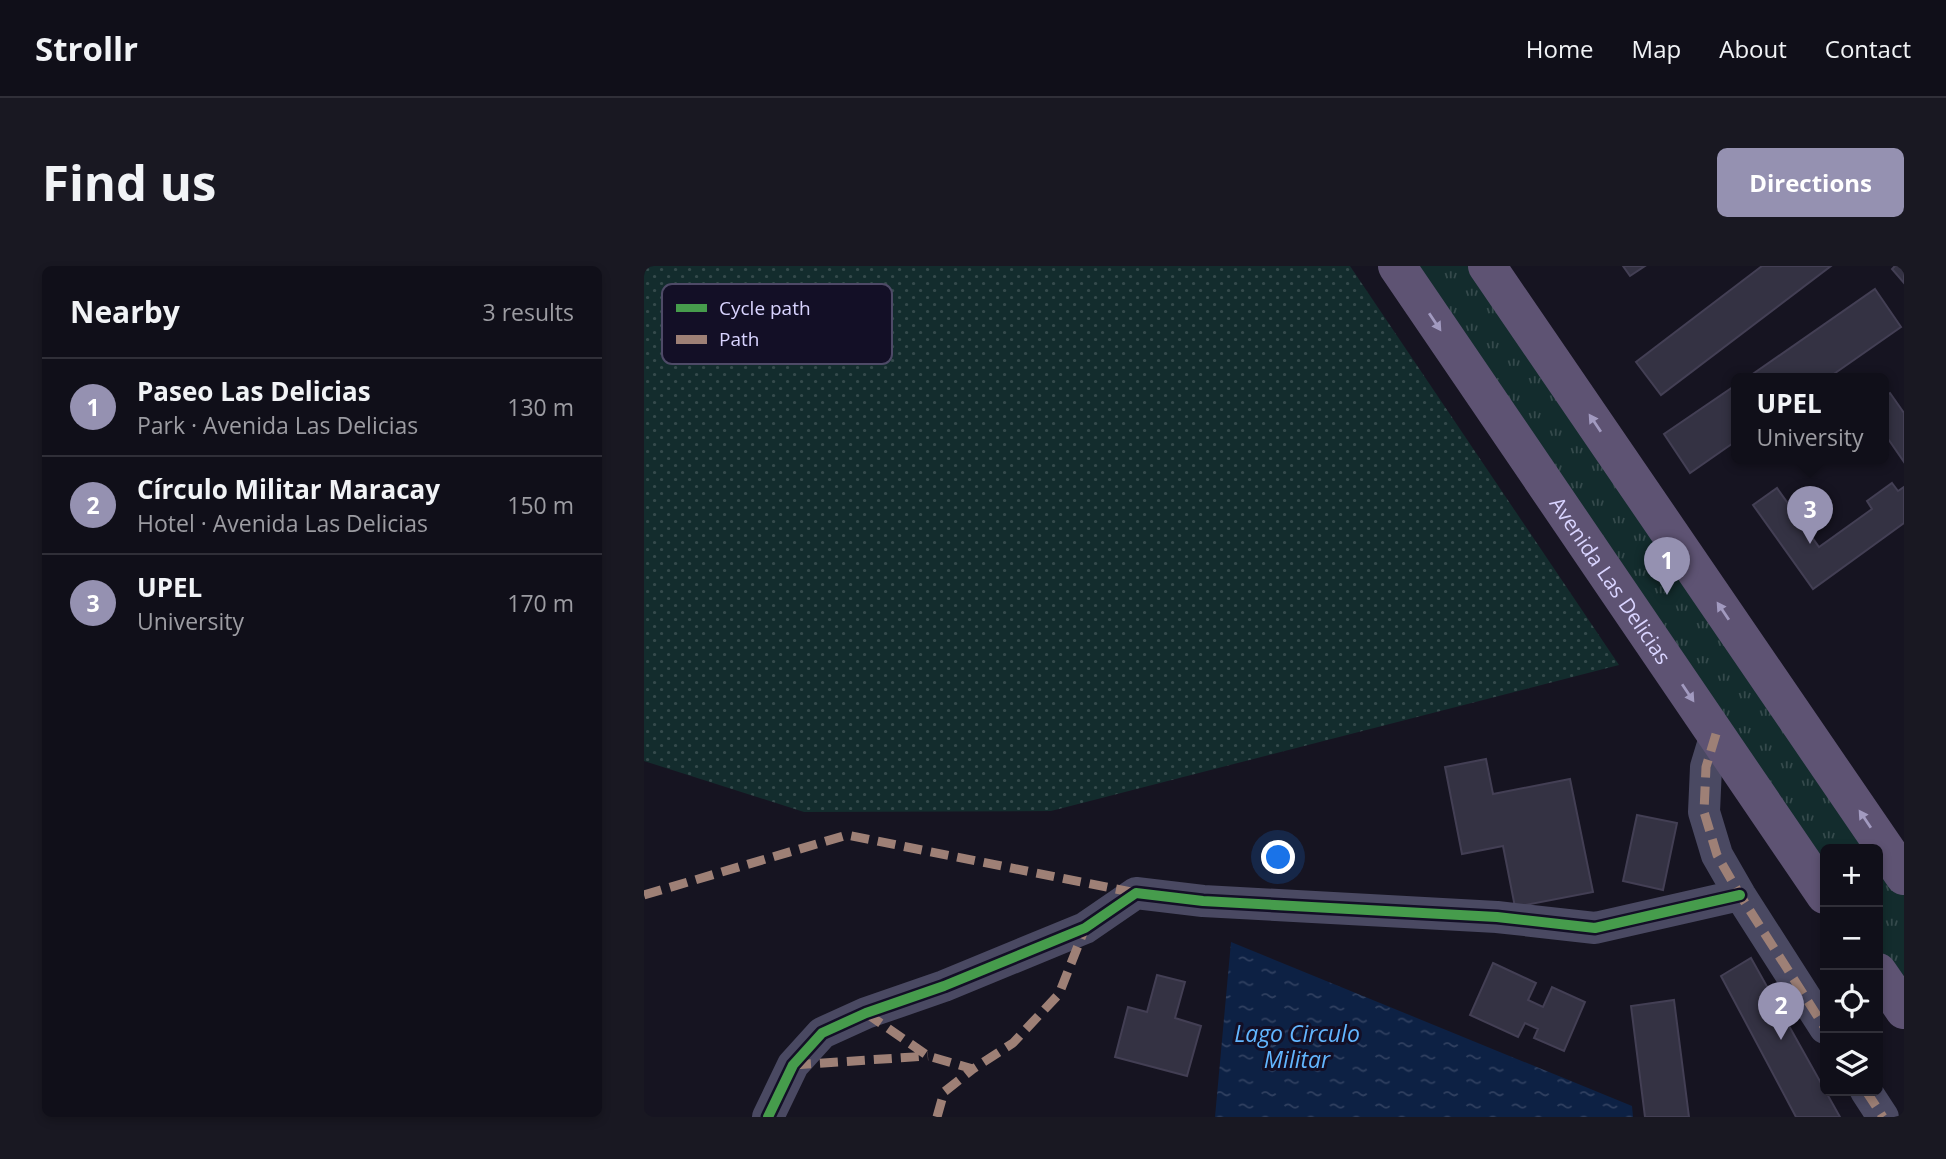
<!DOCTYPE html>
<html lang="en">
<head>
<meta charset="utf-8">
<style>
	:root { --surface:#100f19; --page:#191822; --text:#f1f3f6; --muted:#9c9ca2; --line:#302f38; --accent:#9591b1 }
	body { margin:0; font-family:"Open Sans",sans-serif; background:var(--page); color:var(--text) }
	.controls { position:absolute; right:21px; bottom:21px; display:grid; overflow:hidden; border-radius:10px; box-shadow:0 4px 10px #0003 }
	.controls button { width:63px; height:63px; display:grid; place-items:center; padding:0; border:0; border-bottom:2px solid var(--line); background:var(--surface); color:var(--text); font:35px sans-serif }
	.you { position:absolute; left:635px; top:592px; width:24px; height:24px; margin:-18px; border:5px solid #fff; border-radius:50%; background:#1a73e8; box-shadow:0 0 0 10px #1a73e833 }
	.badge { display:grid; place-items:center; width:46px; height:46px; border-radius:50%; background:var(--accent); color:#fff; font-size:23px; font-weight:700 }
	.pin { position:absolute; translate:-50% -58px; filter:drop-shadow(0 2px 4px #0008) }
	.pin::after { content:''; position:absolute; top:37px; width:24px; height:21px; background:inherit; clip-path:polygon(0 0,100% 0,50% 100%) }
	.popup { position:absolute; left:1087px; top:107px; width:158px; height:91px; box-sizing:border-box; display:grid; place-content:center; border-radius:10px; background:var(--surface); filter:drop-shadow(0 2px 5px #0005); font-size:23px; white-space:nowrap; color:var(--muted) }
	.popup b { font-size:26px; color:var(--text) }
	.popup::after { content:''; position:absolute; left:50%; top:100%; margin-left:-14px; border:14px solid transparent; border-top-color:var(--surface) }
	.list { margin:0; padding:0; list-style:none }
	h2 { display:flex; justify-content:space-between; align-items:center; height:91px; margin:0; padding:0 28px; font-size:30px }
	h2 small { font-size:23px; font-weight:400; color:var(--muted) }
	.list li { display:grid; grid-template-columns:46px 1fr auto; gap:21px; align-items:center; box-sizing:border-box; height:98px; padding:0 28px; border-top:2px solid var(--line) }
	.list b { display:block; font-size:26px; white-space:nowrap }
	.list p { margin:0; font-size:23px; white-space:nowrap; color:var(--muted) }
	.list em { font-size:23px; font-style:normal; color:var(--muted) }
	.icon { flex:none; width:38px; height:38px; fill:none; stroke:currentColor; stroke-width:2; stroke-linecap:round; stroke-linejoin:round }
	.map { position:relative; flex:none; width:1260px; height:851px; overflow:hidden; border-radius:10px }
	header { display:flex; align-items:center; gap:42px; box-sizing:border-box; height:98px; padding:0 35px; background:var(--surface); border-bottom:2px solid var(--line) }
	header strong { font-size:33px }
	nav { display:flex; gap:38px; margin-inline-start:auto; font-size:24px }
	.intro { display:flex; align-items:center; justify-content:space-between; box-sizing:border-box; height:168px; padding:0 42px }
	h1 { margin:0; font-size:49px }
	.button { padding:18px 32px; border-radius:10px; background:var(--accent); color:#fff; font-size:24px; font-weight:700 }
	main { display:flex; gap:42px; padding:0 42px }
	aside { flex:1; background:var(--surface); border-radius:10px; box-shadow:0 4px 10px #0003 }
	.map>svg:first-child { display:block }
</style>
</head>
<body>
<header>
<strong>Strollr</strong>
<nav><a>Home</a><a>Map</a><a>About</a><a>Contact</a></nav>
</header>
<div class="intro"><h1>Find us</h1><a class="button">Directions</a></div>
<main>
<aside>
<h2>Nearby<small>3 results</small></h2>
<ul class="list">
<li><span class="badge">1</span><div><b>Paseo Las Delicias</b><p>Park · Avenida Las Delicias</p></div><em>130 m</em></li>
<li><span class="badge">2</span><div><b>Círculo Militar Maracay</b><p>Hotel · Avenida Las Delicias</p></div><em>150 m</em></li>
<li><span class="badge">3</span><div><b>UPEL</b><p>University</p></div><em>170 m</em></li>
</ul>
</aside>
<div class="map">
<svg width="1260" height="851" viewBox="0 0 1260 851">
	<defs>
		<pattern id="grass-dots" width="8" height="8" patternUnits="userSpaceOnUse" patternTransform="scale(1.75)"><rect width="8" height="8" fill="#132c2d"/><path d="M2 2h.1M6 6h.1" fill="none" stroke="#354a4c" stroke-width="1.8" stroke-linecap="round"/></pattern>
		<pattern id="park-tufts" width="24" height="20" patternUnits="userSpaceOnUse" patternTransform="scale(1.75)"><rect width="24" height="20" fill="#132c2d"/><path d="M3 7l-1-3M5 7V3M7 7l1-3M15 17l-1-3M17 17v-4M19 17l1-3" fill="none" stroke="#354a4c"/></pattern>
		<pattern id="water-ripples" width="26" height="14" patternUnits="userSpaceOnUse" patternTransform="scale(1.75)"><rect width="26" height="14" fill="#0d2144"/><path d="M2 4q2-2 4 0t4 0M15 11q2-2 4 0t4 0" fill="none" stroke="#304060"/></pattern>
	</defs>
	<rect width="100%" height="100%" fill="#161421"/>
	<path fill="url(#grass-dots)" d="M0,0H706L975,399L407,545L160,546L0,495Z"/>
	<path fill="url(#park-tufts)" d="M753,0H843L1260,610V744L1234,706V583H1181V629Z"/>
	<path fill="url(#water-ripples)" d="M587,676L988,840L989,851H571Z"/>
	<path fill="#343243" stroke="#433f54" stroke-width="2" d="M979,0H1001L986,10Z
		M1118,0H1187L1017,129L992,96Z
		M1251,0H1260V17L1248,3Z
		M1231,23L1257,61L1184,112H1103Z
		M1092,119V175L1046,207L1020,168Z
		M1246,127L1260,147V196L1240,167V131Z
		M1248,217L1254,225L1260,221V257L1169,323L1109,239L1133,222L1175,281L1228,243L1223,235Z
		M842,493L849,528L926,513L949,626L871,641L859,580L818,588L801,501Z
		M993,549L1033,557L1019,624L979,615Z
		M1107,692L1196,851H1152L1077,710Z
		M849,697L892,717L884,734L899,741L908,721L941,736L920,785L890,772L894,763L881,757L874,771L826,749Z
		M513,709L541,716L531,752L557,760L543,810L471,791L484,741L503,746Z
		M1030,734L1045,851H1001L987,740Z"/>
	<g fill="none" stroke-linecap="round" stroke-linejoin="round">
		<path stroke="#4a4962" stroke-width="32" d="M1072,468L1062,501L1060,546L1073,589L1096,629L1181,762
			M1222,825L1239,851
			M124,851L149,799L178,767L222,747L300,720L441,662L492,627L559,635L853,651L951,662L1096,629"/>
		<g stroke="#5e5373" stroke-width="38">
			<path id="s1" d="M753,0L1181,629"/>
			<path d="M843,0L1260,610"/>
			<path d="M1234,706L1260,744"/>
		</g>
		<path stroke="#9e8076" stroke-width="9" stroke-dasharray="18 9" stroke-linecap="butt" d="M1072,468L1062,501L1060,546L1073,589L1096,629L1181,762
			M0,629L203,569L492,627
			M222,747L284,790L329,803L369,777L415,728L441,662
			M149,799L284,790
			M1222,825L1239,851
			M293,851L300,826L329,803"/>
		<defs>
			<path id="cycleway" d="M124,851L149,799L178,767L222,747L300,720L441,662L492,627L559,635L853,651L951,662L1096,629"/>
		</defs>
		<use href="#cycleway" stroke="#130f26" stroke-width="15"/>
		<use href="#cycleway" stroke="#469c4c" stroke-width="10"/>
	</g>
	<defs><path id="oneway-solid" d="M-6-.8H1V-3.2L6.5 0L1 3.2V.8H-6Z" transform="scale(1.75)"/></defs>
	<g fill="#a29ac0">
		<use href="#oneway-solid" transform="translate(791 56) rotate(56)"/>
		<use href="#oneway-solid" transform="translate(951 157) rotate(-124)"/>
		<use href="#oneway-solid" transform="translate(1079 345) rotate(-124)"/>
		<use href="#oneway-solid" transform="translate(1044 427) rotate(56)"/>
		<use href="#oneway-solid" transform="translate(1221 553) rotate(-124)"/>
	</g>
	<g text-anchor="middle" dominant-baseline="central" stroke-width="6" stroke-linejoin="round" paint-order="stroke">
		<g font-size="21" fill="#d9d4ff" stroke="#130f26">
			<text stroke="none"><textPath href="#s1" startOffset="380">Avenida Las Delicias</textPath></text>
		</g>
		<g font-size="23" font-style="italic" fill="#62b6ff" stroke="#130f26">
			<text x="653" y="767">Lago Circulo<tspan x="653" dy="26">Militar</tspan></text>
		</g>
	</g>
	<rect x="18" y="18" width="230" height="80" rx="10" fill="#130f26" stroke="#4e4a67" stroke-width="2"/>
	<rect x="32" y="38" width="31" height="8" fill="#469c4c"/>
	<rect x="32" y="69" width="31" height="9" fill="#9e8076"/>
	<g font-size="19" fill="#d9d4ff">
		<text x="75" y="49">Cycle path</text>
		<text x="75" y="80">Path</text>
	</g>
</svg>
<div class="controls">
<button>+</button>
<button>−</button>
<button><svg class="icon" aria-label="locate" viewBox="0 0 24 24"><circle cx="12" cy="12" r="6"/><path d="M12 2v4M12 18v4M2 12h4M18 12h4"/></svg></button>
<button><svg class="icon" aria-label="layers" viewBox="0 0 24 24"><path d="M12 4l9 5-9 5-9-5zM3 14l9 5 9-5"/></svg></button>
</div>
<div class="you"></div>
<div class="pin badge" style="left:1023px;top:329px">1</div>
<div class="pin badge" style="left:1137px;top:774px">2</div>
<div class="pin badge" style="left:1166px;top:278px">3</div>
<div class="popup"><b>UPEL</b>University</div>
</div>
</main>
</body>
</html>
